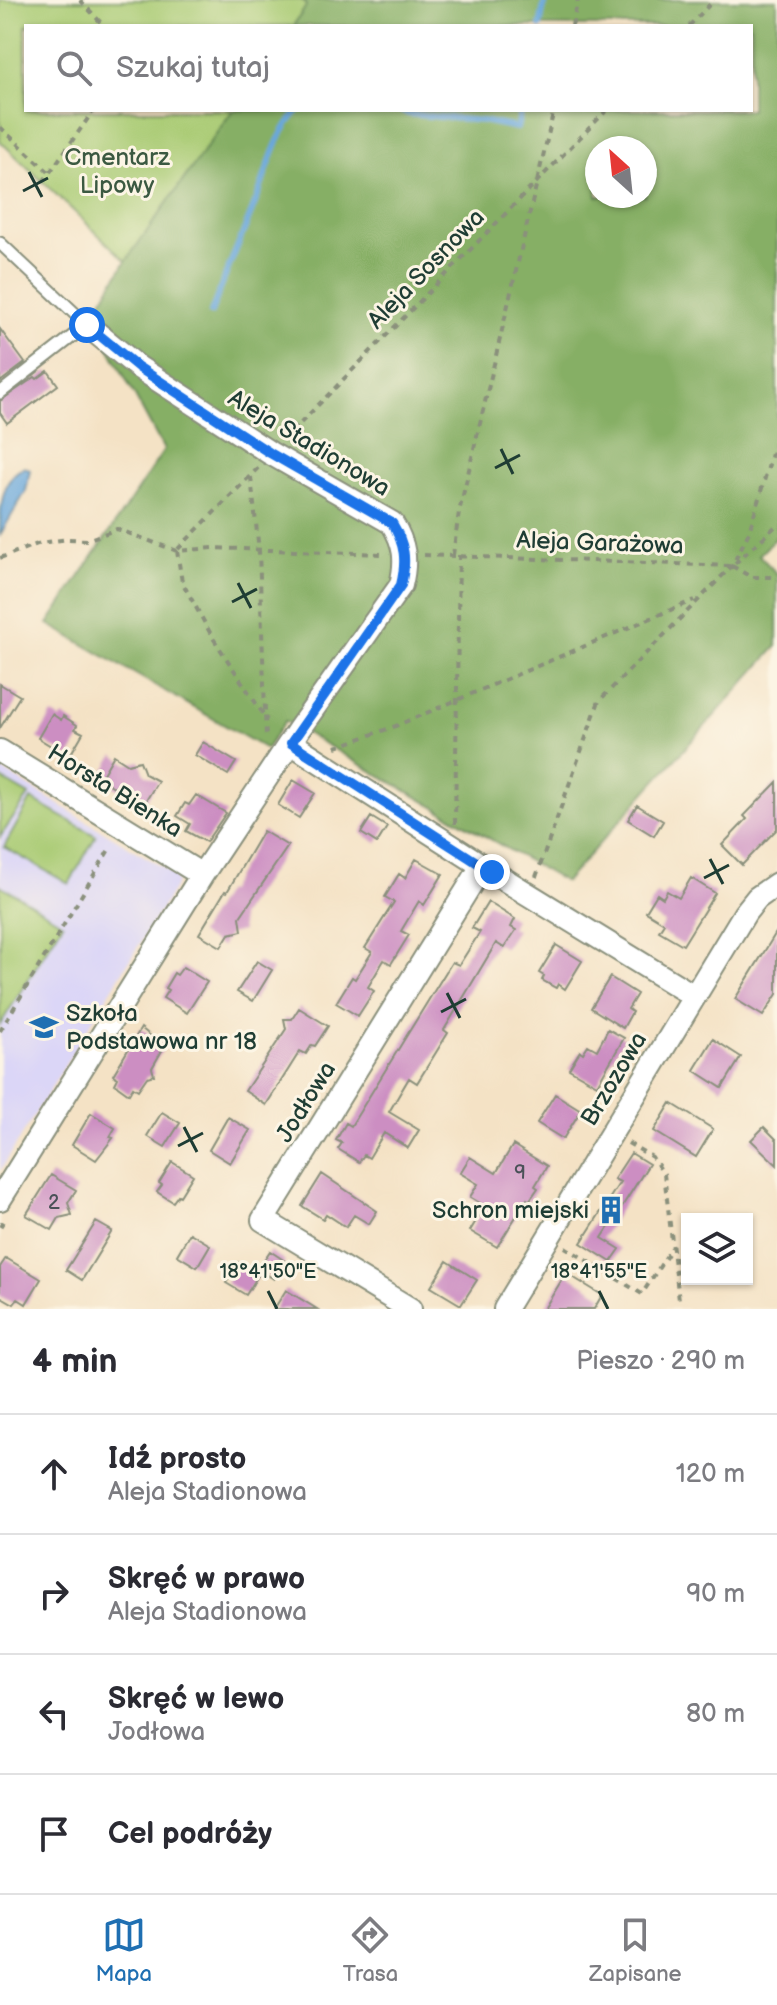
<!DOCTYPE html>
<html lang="pl">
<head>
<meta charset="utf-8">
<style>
	:root { --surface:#fff; --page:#f2f2f3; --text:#2b2b33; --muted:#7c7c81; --line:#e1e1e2; --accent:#1f6fb2 }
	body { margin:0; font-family:"Balsamiq Sans",sans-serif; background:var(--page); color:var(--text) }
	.controls { position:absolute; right:24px; bottom:24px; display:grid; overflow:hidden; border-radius:0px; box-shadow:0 2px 6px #0004 }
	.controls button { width:72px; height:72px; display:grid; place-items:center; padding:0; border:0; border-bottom:2px solid var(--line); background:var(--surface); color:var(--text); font:40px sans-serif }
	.compass { position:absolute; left:585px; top:136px; width:72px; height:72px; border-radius:50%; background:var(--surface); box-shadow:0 2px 6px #0004; rotate:333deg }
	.stop { position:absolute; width:24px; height:24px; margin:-18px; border:6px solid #1a73e8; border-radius:50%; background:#fff }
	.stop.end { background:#1a73e8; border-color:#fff; box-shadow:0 2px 8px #0008 }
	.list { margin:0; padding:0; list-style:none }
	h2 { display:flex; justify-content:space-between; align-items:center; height:104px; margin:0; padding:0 32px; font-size:34px }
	h2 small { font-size:26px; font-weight:400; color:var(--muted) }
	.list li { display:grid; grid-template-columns:52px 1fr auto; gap:24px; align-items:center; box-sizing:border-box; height:120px; padding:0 32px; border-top:2px solid var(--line) }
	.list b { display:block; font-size:30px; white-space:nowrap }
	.list p { margin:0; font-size:26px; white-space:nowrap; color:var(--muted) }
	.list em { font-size:26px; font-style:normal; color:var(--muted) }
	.icon { flex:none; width:44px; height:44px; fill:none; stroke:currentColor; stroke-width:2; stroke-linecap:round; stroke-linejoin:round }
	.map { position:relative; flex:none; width:777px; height:1309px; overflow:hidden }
	.search { position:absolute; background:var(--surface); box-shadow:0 2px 6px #0004; left:24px; right:24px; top:24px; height:88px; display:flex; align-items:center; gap:20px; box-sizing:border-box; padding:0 28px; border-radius:0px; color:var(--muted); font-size:30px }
	.sheet { height:584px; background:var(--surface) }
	nav { display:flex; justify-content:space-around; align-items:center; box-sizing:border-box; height:112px; border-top:2px solid var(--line); background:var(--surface); font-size:22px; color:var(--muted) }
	nav a { display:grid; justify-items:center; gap:4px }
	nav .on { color:var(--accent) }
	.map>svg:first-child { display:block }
</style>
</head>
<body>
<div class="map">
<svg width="777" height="1309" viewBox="0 0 777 1309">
	<rect width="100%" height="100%" fill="#fcf5e5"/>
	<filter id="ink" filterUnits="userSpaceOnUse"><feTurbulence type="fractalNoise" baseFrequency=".0125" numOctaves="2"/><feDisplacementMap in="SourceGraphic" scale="16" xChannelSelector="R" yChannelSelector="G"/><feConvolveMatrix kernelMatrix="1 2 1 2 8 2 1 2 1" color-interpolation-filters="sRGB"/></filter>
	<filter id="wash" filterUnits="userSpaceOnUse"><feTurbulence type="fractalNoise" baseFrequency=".006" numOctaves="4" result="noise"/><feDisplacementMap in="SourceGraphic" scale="32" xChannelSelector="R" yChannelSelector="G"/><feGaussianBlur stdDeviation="1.8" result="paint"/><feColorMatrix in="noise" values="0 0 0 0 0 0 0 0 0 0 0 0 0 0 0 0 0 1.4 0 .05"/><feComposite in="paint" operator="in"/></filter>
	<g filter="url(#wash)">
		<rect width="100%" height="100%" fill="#f4e2c5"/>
		<path fill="#dbd6f7" d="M0,769L174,874L177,883L0,1171Z"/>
		<path fill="#a9cb73" stroke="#648454" stroke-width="2" d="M0,0H302L308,5L293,26H26V110H233L126,261L0,141Z
			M0,778L29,795L0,837Z
			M31,799L96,836L69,884L4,847Z
			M0,885L63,923L0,1025Z"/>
		<path fill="#86af65" stroke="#52764c" stroke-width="2" fill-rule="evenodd" d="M302,0H777V537L759,555L777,574V646L565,882L285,721L266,749L48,624L164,450L92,316L126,261L233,110H751V26H293L307,5ZM597,148H645V196H597Z"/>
		<path fill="#69a7db" stroke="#447288" stroke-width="2" d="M25,467L30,470L26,491L0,535C0,512 0,477 25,467Z"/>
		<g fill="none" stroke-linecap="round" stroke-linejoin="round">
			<path stroke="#69a7db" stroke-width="6" d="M540,26L545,0
				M401,110L408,114L483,121L517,128L521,110
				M211,313C225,274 242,237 257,198C269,167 275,134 299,110"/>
		</g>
		<g id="blocks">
			<path fill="#cc8ec2" d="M0,329L25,363L0,382Z
				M48,371L58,385L7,423L0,413V401L35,377L37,379Z
				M0,684L20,696L0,728Z
				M52,714L61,720L63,716L77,725L75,729L83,733L69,757L38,738Z
				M203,742L236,762L228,775L195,755Z
				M114,755L128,764L140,761L145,774L158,781L144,804L100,779Z
				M293,780L315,793L299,818L278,805Z
				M777,782V829L742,865L722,845L747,819L744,816Z
				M196,795L226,813L206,842L186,831L190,824L177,816L185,803L189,805Z
				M637,805L663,821L654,836L628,820Z
				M371,817L387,827L377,843L361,833Z
				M263,831L288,846L240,917L242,931L229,934L221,947L199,934L225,891L227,892Z
				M416,859L443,874L424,905L419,901L401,931L409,935L391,964L384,960L368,987L374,991L358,1016L336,1003L352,977L355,979L372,952L365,948L394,902L385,897L399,874L405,878Z
				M691,878L715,893L683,945L659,931L664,923L646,912L657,894L663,898L667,891L679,898Z
				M488,902L515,919L511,927L516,930L504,948L496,943L444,1030L448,1033L417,1083L409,1078L389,1112L419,1130L408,1148L384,1133L369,1158L364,1155L359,1162L338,1149L342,1143L336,1140L346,1123L351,1126L452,962L459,965L480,932L472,928Z
				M777,931V994L763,1016L735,999Z
				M556,945L582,961L565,989L558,984L556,988L542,980L544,976L539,973Z
				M257,961L272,970L253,1001L237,992Z
				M183,967L207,982L187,1013L163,998L168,990L165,988L174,973L177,975Z
				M610,977L637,994L628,1009L632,1012L623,1028L591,1008Z
				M299,1008L328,1026L315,1046L312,1045L306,1054L300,1051L266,1105L245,1091L286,1029L284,1019H292Z
				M141,1028L164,1047L152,1068L154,1075L147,1077L138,1090L133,1087L129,1094L115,1084L118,1078L113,1075Z
				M608,1029L624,1038L597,1085L569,1069L580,1051L583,1053L588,1045L597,1050Z
				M713,1039L741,1057L722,1088L694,1070Z
				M555,1094L581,1110L563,1139L537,1123Z
				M671,1103L713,1129L696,1157L654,1131Z
				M162,1112L180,1123L165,1147L147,1136Z
				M91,1113L115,1128L110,1137L113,1138L96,1160L72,1145Z
				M228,1117L250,1130L230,1163L209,1150Z
				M764,1127L777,1140V1165L751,1140Z
				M513,1145L547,1166L535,1186L538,1188L529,1201L527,1199L497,1247L470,1231L485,1206L470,1197L478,1184L460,1173L470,1157L496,1173Z
				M631,1153L649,1164L602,1238L620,1249L611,1262L581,1243L620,1182L614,1179Z
				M172,1162L193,1175L180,1196L178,1195L173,1202L157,1192L162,1185L159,1183Z
				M322,1174L377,1211L369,1224L354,1215L346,1227L326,1214L323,1219L302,1206Z
				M51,1175L76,1190L68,1203L72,1215L59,1218L52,1230L26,1215Z
				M96,1222L112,1231L82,1280L66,1270Z
				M190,1233L210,1245L197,1267L177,1255Z
				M270,1251L285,1261L274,1279L258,1269Z
				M6,1258L41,1279L26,1304L18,1299L14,1304L0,1296V1267Z
				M447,1261L477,1280L461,1305L431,1287Z
				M238,1262L259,1274L246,1295L226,1283Z
				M566,1273L602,1295L594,1309H544Z
				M286,1290L317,1309H274Z"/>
		</g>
	</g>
	<g filter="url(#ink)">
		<use href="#blocks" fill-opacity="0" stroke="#8a907c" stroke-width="2"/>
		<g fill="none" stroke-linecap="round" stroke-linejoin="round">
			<defs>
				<path id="lane" d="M0,243L87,325L0,393"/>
				<path id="street" d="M291,743L492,872L694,996
					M0,751L202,875
					M0,1199L202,875L299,729L401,585C407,560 405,544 392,523L270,453L138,367L87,325
					M410,1309L263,1220L482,866
					M505,1309L745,913L757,898L777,884"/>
			</defs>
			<use href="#lane" stroke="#8a907c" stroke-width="15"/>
			<use href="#street" stroke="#8a907c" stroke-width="26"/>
			<path stroke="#8a907c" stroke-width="4" stroke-dasharray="6 6" stroke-linecap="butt" d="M80,0L104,26
				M572,26L578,0
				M689,26L714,0
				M0,127L50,173
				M43,182L94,110
				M284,440L607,110
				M251,477L259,551L266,738
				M178,549L259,467
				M177,551L182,582L213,638L267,720
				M424,555L732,566L777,525
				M453,555L459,512L554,110
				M0,558L40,543L68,539L87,540L117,529L177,551L213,548L383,554
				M732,566L751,577H777
				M336,747L393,727L694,600
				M455,824L459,555
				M536,877L599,701L732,566L749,532L777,437
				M0,1031L110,848
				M628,1143L652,1157L664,1174L679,1300
				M0,1227L6,1217
				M565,1247L642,1294L673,1246"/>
			<use href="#lane" stroke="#fff" stroke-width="11"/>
			<use href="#street" stroke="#fff" stroke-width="22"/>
		</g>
	</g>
	<g fill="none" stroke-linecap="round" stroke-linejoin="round" filter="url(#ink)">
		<path stroke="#1a73e8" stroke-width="10" d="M87,325L138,367L270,453L392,523C405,544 407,560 401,585L291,743L492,872"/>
	</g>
	<path fill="none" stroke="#1f3d34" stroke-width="3" d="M29,172L42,197M23,191L48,178M501,449L513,474M495,468L520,455M238,583L251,608M232,602L257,589M710,859L723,884M704,878L729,865M447,993L460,1018M441,1012L466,999M184,1127L197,1152M178,1146L203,1133M268,1291L277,1309M599,1291L608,1309"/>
	<defs>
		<symbol id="school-bare" viewBox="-9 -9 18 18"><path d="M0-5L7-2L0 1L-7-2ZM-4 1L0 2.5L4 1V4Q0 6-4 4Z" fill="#1f6fb2" stroke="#fcf5e5" stroke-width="2.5" paint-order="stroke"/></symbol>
		<symbol id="building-bare" viewBox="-9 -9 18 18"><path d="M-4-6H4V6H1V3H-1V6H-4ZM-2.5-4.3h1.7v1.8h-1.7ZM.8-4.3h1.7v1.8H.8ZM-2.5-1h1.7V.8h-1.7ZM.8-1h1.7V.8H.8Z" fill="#1f6fb2" stroke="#fcf5e5" stroke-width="2.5" paint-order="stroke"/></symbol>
	</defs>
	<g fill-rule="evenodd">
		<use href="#school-bare" x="24" y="1007" width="40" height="40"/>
		<use href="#building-bare" x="591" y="1190" width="40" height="40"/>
	</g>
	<g text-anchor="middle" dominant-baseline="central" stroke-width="6" stroke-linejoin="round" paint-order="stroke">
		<g font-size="20" fill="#4a5158">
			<text x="520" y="1173">9</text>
			<text x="54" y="1203">2</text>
		</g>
		<g font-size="24" fill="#3b5941" stroke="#fcf5e5">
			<text x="117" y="157">Cmentarz<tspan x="117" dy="28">Lipowy</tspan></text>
		</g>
		<g font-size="24" fill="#1f3d34" stroke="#fcf5e5">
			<text transform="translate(426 269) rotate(-46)">Aleja Sosnowa</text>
			<text transform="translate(309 443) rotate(31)">Aleja Stadionowa</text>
			<text transform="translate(600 543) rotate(2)">Aleja Garażowa</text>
			<text transform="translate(115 791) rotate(32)">Horsta Bienka</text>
			<text transform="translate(614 1079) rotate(-59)">Brzozowa</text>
			<text transform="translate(306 1102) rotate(-58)">Jodłowa</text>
		</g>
		<g font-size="24" fill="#1f3d34" stroke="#fcf5e5" text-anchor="start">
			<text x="66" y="1013">Szkoła<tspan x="66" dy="28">Podstawowa nr 18</tspan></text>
			<text x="589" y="1210" text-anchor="end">Schron miejski</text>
		</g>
	</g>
	<g font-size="20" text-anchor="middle" fill="#1f3d34" stroke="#fcf5e5" stroke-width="6" stroke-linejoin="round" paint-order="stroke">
		<text x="268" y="1278">18°41'50"E</text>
		<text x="599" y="1278">18°41'55"E</text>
	</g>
</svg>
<div class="controls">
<button><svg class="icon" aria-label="layers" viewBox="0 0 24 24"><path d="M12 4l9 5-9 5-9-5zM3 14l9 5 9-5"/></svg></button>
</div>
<svg class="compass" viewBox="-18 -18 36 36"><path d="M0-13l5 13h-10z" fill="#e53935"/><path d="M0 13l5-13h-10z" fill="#7c7c81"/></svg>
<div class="stop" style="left:87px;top:325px"></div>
<div class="stop end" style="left:492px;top:872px"></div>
<div class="search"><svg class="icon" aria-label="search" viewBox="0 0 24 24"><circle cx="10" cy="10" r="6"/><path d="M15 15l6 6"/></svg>Szukaj tutaj</div>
</div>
<section class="sheet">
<h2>4 min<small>Pieszo · 290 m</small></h2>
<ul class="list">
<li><svg class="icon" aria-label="ahead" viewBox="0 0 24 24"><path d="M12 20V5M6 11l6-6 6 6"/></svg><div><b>Idź prosto</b><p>Aleja Stadionowa</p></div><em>120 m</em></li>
<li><svg class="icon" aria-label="right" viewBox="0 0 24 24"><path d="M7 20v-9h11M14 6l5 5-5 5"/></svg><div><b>Skręć w prawo</b><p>Aleja Stadionowa</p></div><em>90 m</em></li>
<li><svg class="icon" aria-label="left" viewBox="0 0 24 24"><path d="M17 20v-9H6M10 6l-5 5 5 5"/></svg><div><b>Skręć w lewo</b><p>Jodłowa</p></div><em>80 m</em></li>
<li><svg class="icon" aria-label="arrive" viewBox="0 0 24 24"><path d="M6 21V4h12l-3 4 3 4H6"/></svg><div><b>Cel podróży</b></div></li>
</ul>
</section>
<nav>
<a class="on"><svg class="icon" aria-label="map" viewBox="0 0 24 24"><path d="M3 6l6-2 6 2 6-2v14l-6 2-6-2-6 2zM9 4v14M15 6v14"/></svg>Mapa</a>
<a><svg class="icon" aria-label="directions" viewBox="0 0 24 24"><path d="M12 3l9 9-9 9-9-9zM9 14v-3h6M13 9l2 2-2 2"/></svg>Trasa</a>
<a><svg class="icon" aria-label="saved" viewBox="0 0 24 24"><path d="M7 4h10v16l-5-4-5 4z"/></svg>Zapisane</a>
</nav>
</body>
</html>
